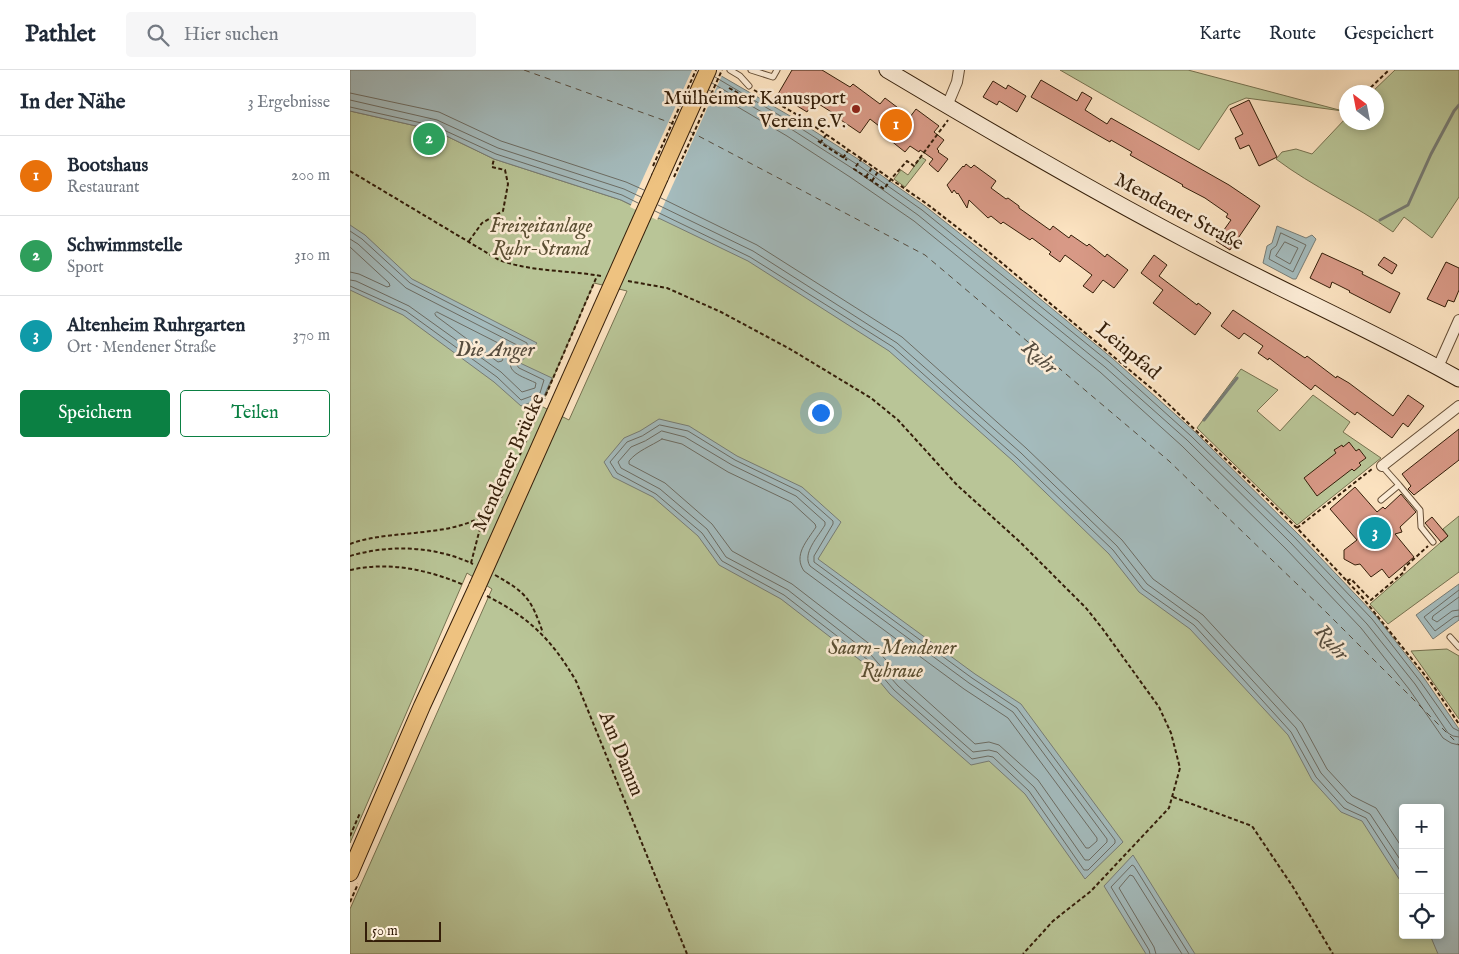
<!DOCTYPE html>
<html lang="de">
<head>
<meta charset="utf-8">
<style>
	:root { --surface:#fff; --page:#f6f6f7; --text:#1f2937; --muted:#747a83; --line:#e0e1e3; --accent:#0b8043 }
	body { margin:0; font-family:"IM FELL English",serif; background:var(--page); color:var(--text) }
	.controls { position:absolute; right:15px; bottom:15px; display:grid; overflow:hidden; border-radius:5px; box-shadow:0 2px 8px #0003 }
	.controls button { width:45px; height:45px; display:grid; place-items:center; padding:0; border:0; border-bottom:1px solid var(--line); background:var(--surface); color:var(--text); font:25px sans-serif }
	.compass { position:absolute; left:989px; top:15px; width:45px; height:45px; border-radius:50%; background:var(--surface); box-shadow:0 2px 8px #0003; rotate:328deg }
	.scale { position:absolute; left:15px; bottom:12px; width:76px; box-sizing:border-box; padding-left:5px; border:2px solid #341e09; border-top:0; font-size:14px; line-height:18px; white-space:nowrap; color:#341e09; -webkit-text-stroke:4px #fdedd7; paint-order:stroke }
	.you { position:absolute; left:470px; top:342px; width:18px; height:18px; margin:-12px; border:4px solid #fff; border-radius:50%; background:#1a73e8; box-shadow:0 0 0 8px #1a73e833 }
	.badge { display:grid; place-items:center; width:32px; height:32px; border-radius:50%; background:var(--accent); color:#fff; font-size:16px; font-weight:700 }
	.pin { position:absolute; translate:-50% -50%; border:2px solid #fff; box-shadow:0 1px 5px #0006 }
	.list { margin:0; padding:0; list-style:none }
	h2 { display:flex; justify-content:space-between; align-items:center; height:65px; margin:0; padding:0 20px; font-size:21px }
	h2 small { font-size:16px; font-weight:400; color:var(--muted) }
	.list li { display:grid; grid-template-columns:32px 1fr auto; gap:15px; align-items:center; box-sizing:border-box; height:80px; padding:0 20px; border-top:1px solid var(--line) }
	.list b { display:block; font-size:19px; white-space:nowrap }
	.list p { margin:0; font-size:16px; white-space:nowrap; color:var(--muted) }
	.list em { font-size:16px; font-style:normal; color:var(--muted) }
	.actions { display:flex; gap:10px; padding:15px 20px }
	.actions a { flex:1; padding:11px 0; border:1px solid var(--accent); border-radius:5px; text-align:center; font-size:18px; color:var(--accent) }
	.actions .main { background:var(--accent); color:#fff }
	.icon { flex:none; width:28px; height:28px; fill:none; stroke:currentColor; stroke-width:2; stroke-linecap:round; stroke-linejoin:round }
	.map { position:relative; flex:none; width:1109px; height:884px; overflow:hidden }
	header { display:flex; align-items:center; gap:30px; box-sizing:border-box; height:70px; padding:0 25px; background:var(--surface); border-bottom:1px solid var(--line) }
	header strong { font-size:24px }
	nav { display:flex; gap:28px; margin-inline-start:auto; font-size:18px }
	.search { width:350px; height:45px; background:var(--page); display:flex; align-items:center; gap:12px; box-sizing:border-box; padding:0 18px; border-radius:5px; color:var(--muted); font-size:19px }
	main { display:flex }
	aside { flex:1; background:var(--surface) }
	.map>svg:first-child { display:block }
</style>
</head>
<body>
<header>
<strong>Pathlet</strong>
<div class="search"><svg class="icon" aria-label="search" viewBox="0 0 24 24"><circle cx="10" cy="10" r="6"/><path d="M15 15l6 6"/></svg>Hier suchen</div>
<nav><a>Karte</a><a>Route</a><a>Gespeichert</a></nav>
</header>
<main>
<aside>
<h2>In der Nähe<small>3 Ergebnisse</small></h2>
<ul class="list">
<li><span class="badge" style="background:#e8710a">1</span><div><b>Bootshaus</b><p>Restaurant</p></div><em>200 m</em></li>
<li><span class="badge" style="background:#2e9e5b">2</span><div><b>Schwimmstelle</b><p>Sport</p></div><em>310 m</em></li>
<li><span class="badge" style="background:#0f9aa8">3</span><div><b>Altenheim Ruhrgarten</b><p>Ort · Mendener Straße</p></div><em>370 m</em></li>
</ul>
<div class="actions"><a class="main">Speichern</a><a>Teilen</a></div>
</aside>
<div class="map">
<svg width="1109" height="884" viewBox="0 0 1109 884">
	<rect width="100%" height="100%" fill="#fce3c1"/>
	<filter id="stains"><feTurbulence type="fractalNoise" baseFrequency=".004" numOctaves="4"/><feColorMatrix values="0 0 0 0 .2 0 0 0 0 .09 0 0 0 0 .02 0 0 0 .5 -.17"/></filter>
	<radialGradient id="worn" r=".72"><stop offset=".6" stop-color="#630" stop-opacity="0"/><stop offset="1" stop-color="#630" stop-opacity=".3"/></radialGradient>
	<path fill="#b9c597" stroke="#767250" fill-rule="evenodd" d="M710,0H838L993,41L896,28L879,35L849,80Z
		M1045,0H1109V127L1082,168L1054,147L1043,162C1005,135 963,117 926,89L932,82L946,79L962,84L996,48V52H1026V22H1022Z
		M0,41L84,60L144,89L271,130L309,149L348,63L1053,738V865H1090L1109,884H0V839L142,519L117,503L0,773ZM244,213L277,221L219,350L191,336Z
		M571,87L576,90L555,117L544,109L551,100L558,105Z
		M891,299L928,320L907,341L930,361L963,325L1000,352L993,362L1031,388L947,455L847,358Z
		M1109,446V502L1038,554L1020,534L1098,466L1093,459Z
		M1097,579L1109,586V649L1061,581Z"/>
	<path fill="#a4bbbd" stroke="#777c75" d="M0,0H361L447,50L511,91L575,136L637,185L762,288L845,362L949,465L1026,546L1074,608L1109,659V884H1088L1080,865H1090V738H1053V815L1012,751L991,742L962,710L938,665L840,559L789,522L759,484L663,391L539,281L398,191L271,130L144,89L84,60L0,41Z
		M0,155L15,165L62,209L187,273L170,293L202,308L193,328L171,336L144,312L53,245L0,220Z
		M927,156L956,168L962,165L966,169L946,209H943L913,193L917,176L922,173Z
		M309,349L339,356L387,386L452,417L491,452L468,489L625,604L671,634L773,772L735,809L675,724L639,691L621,695L540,624L515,594L431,529L369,495L348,466L303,427L263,407L254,392L274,368L290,361Z
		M1109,514V550L1083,569L1066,545Z
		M783,785L845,884H796L754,816Z"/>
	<path fill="#fce3c1" d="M342,0H367L373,3L307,150L280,137Z"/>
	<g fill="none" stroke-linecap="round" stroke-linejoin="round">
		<path stroke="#6c6c63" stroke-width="1" d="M365,7L444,54L508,95L572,140L759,292L841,366L945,468L1022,549L1070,611L1103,658L1109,661
			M362,13L441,59L505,100L568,145L755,297L837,370L941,473L1017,554L1065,614L1098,663L1103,666L1109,667
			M359,20L437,66L500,107L564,151L750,302L832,376L935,478L1011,558L1059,619L1093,668L1101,673L1109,675
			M0,23L89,42L151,71L276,112L294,120
			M0,30L87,50L148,78L274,119L291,127
			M0,37L85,56L146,84L272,125L288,133
			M311,128L407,175L552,267L676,378L772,470L803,509L853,545L952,653L977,699L1002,726L1026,738L1053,779
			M308,135L403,181L547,273L671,383L767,476L797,514L848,551L946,658L971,703L997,732L1020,744L1053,794
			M305,141L400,187L543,277L667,388L763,480L793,519L844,555L941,662L966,707L994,738L1016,748L1053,805
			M0,161L12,169L60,213L177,273V276L167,290L166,294L169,298L194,310L190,323L171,330L147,307L56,241L0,216
			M931,163L956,175L943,202L919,189L921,180L926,176Z
			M0,169L8,174L56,218L167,275L168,278C150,301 167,304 186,313L185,318L172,322L151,302L59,236L6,211L0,210
			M935,172L948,178L940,194L926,186Z
			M0,177L39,213L40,216L37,217L9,204L0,202
			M87,242L156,277L157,280L152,291L148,292L86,246L85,244Z
			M310,355L338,361L385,390L449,421L483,451V454L464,486V492L622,608L667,638L765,770V773L738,800H734L679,721L643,687L638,686L622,689L544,620L518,590L434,525L372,491L352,463L306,424L267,403L260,392L277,372L292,366Z
			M312,361L335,367L382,395L446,426L475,452V455C468,467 452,483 460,496L619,613L663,642L757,769V772L739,790H735L684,717L647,682L639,680L623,682L548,616L521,585L438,520L376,487L357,459L310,419L271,398L268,392L281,377L295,371Z
			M312,369L332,374L378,402L441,432L465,454L466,457C457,471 443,485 454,501L614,619L658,648L747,768V771L739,778H736L688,710L649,675L639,672L625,674L554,610L526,579L442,514L382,481L362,454L315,413L279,394V391C287,381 301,376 312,369Z
			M1109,520L1074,547L1085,561L1104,547L1109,546
			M1109,527L1083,546L1082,549L1087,552L1102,541L1109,540
			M800,884L799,880L761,817L782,795L784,796L839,884
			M806,884L804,877L769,818L780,805L783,806L832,884"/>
		<path stroke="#777c75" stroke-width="3" d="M1030,150L1058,135L1081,84L1104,41L1109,35
			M854,350L887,308"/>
		<path stroke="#564d3f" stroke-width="1" stroke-dasharray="6 5" stroke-linecap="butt" d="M174,0L324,54
			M339,61L575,185L819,391L974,540L1109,675"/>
	</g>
	<path fill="#d89986" stroke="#341e09" d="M442,0H472L500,17L503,14L530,34L535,28L560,47L566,39L589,56L584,62L594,70L587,79L589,81L588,82L598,89L588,102L579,94L583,89L576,84L570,80L569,82L560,76L555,82L540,70L542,66L520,49L510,63L482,44L483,43L464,31L457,42L428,24Z
		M691,10L727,31L732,22L742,28L735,40L757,54L761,48L879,115L910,136L880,180L866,171L881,150L876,147L878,144L855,128L832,116L833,115L780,85L782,82L761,70L760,72L681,27Z
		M643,11L656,19L658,15L676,26L667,42L649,31L647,35L633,27Z
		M899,30L927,87L909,96L899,75L890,79L885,68L893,64L880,39Z
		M616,94L621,98L624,95L646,111L641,118L656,129L658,128L669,136V138L700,160L703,156L719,168L721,165L737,176L739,174L755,187L757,184L778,200L764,218L753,210L743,223L733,216L742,205L715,185L710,192L699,184L701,182L682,168L680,170L653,152L651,154L641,146L638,148L619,130L617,138L608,123L607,124L604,120L602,123L597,115L613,96L614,97Z
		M972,183L1013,202L1012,204L1050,223L1040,243L999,222L1000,221L982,212L980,218L960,208Z
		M804,185L817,195L809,206L847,235L848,233L861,243L845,265L803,233L813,220L791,203Z
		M1034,187L1047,195L1042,204L1028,195Z
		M1096,192L1109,198V220L1104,232L1098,230L1095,237L1077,229Z
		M883,240L955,288L957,286L986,308L987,306L999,313L1043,346L1058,325L1074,336L1058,357L1053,353L1042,368L1007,342L1005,345L965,315L961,320L919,288L918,290L908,283L913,276L894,263L889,269L871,256Z
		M1109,359V390L1064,425L1058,419L1061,416L1052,404Z
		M999,372L1006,381L1009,379L1016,388L1009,393L1011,395L1004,401L1002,399L967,426L954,408L986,383L984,380L992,375L993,377Z
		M1005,417L1027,442L1033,437L1035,439L1051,424L1066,442L1050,457L1052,462L1045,464L1064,487L1039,508L1032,499L1021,507L1010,494L1005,495L994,489V480L1007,470L980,439Z
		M1082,447L1098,466L1091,472L1075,453Z"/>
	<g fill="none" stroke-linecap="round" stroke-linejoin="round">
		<defs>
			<path id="lane" d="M380,0L390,6L399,16
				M401,0L423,7L427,0
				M1049,415L1070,440L1071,457L1083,472
				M1031,430L1049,415L1032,396
				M1100,567L1109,577"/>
			<path id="street" d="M597,36L607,12L609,0
				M1088,297L1109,250
				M1032,396L1109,336"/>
			<path id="secondary" d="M537,0C636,59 735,117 836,170C926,218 1020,259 1109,309"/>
			<path id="primary" d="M310,107L358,0
				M0,803L72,636L127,517"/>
		</defs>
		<use href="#lane" stroke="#664f37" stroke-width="7"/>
		<use href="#street" stroke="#664f37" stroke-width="12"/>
		<use href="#secondary" stroke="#341e09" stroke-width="17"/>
		<use href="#primary" stroke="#341e09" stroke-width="18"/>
		<path stroke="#341e09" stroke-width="2" stroke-dasharray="4 2.5" stroke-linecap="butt" d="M379,18L407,34
			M404,20L451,47L577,134L640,183L807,323L947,458L1012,527L1082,614L1109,654
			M1016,22L1039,0
			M468,71L497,90
			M470,73L476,65
			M493,88L499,79
			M512,88L504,99L534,119L541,109L557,91L564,96L598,50
			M0,101L149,190C182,202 217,200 251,206
			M516,107L523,96
			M522,111L529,100
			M119,171L132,153L153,141L158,114L155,100L142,97L144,89
			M278,211L317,218L371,242L440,279L521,328L548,350L607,415L670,472L736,538L752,558L809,637L821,663L830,698L819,738L741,821L703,851L673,884
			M157,415L247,206
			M947,458L1022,399
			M0,474C46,456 128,473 153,424
			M0,486C40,474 85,476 123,494
			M121,493L133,447
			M0,500C39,491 79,500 114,515
			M145,505C177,523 181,529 193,563
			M997,511L1001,509L1021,530L1054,502L1055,497L1078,476
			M137,526C180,548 202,570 226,611L337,884
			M823,727L902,756L943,817L983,884
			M0,766L10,743
			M0,832L8,814"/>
		<use href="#lane" stroke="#fdedd7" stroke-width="5"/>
		<use href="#street" stroke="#fdedd7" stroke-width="10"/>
		<use href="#secondary" stroke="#fdedd7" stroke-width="15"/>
		<use href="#primary" stroke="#eec280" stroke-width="16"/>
		<defs>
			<path id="primary-bridge" d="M127,517L310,107"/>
		</defs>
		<use href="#primary-bridge" stroke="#341e09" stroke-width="18" stroke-linecap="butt"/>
		<path stroke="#341e09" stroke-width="2" stroke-dasharray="4 2.5" stroke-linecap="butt" d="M303,96L346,0
			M324,107L372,0"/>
		<use href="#primary-bridge" stroke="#eec280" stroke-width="16"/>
	</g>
	<circle fill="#8f2418" stroke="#fdedd7" stroke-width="2" cx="506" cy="39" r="5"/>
	<g text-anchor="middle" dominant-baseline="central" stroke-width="5" stroke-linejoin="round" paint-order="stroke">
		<g font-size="20" fill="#341e09" stroke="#fdedd7" text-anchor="end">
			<text x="496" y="28">Mülheimer Kanusport<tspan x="496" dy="23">Verein e.V.</tspan></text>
		</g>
		<g font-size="20" fill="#341e09" stroke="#fdedd7">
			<text transform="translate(829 142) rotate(28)">Mendener Straße</text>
			<text transform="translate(778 281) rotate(40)">Leinpfad</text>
			<text transform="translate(159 393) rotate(-66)">Mendener Brücke</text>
			<text transform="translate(271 684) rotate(68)">Am Damm</text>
		</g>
		<g font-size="20" font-style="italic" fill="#5c5034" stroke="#fdedd7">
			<text x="191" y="156">Freizeitanlage<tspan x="191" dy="23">Ruhr-Strand</tspan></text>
			<text x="542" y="578">Saarn-Mendener<tspan x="542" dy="23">Ruhraue</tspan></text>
		</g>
		<g font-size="21" font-style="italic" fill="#564d3f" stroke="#fdedd7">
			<text x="145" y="280">Die Anger</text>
			<text transform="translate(689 288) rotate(41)">Ruhr</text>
			<text transform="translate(981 573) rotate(49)">Ruhr</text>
		</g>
	</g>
	<rect width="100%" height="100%" filter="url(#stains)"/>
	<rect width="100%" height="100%" fill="url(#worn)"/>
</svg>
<div class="controls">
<button>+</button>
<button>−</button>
<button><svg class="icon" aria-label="locate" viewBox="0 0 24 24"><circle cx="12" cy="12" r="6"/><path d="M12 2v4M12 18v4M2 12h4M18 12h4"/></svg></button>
</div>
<svg class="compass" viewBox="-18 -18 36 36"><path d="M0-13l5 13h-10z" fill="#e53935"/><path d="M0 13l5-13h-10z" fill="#747a83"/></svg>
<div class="scale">50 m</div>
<div class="you"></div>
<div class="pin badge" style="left:546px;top:55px;background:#e8710a">1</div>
<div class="pin badge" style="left:79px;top:69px;background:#2e9e5b">2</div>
<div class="pin badge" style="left:1025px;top:463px;background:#0f9aa8">3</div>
</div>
</main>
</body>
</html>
